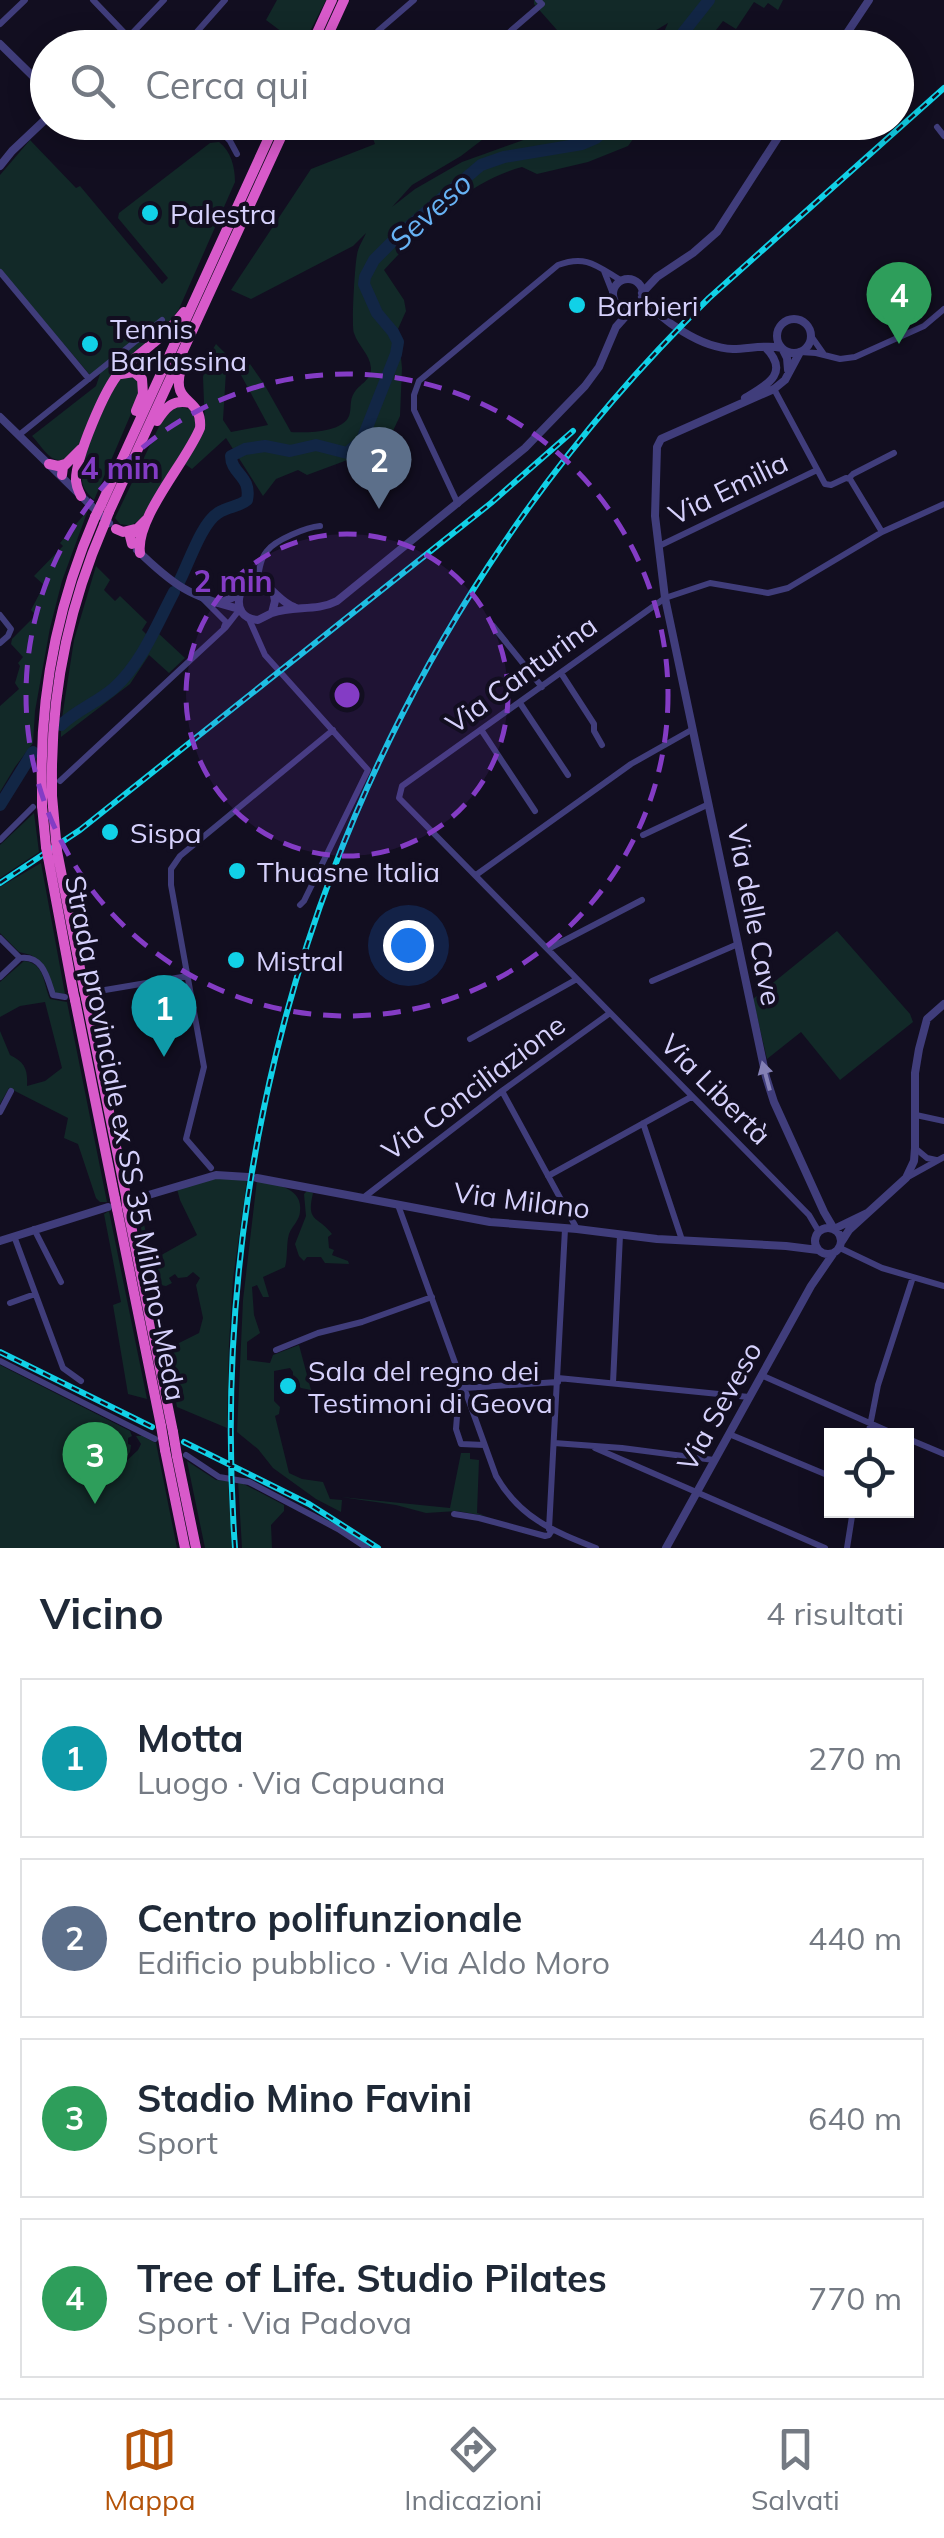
<!DOCTYPE html>
<html lang="it">
<head>
<meta charset="utf-8">
<style>
	:root { --surface:#fff; --page:#f6f6f7; --text:#1f2937; --muted:#747a83; --line:#e0e1e3; --accent:#b45309 }
	body { margin:0; font-family:Mulish,sans-serif; background:var(--page); color:var(--text) }
	.controls { position:absolute; right:30px; bottom:30px; display:grid; overflow:hidden; border-radius:0px; box-shadow:0 5px 25px #0003 }
	.controls button { width:90px; height:90px; display:grid; place-items:center; padding:0; border:0; border-bottom:2px solid var(--line); background:var(--surface); color:var(--text); font:50px sans-serif }
	.you { position:absolute; left:408px; top:945px; width:35px; height:35px; margin:-25px; border:8px solid #fff; border-radius:50%; background:#1a73e8; box-shadow:0 0 0 15px #1a73e833 }
	.badge { display:grid; place-items:center; width:65px; height:65px; border-radius:50%; background:var(--accent); color:#fff; font-size:32px; font-weight:700 }
	.pin { position:absolute; translate:-50% -82px; filter:drop-shadow(0 2px 5px #0008) }
	.pin::after { content:''; position:absolute; top:52px; width:35px; height:30px; background:inherit; clip-path:polygon(0 0,100% 0,50% 100%) }
	.list { margin:0; padding:0; list-style:none }
	h2 { display:flex; justify-content:space-between; align-items:center; height:130px; margin:0; padding:0 40px; font-size:42px }
	h2 small { font-size:32px; font-weight:400; color:var(--muted) }
	.list li { display:grid; grid-template-columns:65px 1fr auto; gap:30px; align-items:center; box-sizing:border-box; height:160px; margin:0 20px 20px; padding:0 20px; border:2px solid var(--line); border-radius:0px }
	.list b { display:block; font-size:38px; white-space:nowrap }
	.list p { margin:0; font-size:32px; white-space:nowrap; color:var(--muted) }
	.list em { font-size:32px; font-style:normal; color:var(--muted) }
	.icon { flex:none; width:55px; height:55px; fill:none; stroke:currentColor; stroke-width:2; stroke-linecap:round; stroke-linejoin:round }
	.map { position:relative; flex:none; width:944px; height:1548px; overflow:hidden }
	.search { position:absolute; background:var(--surface); box-shadow:0 5px 25px #0003; left:30px; right:30px; top:30px; height:110px; display:flex; align-items:center; gap:25px; box-sizing:border-box; padding:0 35px; border-radius:55px; color:var(--muted); font-size:38px }
	.sheet { height:850px; background:var(--surface) }
	nav { display:flex; justify-content:space-around; align-items:center; box-sizing:border-box; height:140px; border-top:2px solid var(--line); background:var(--surface); font-size:28px; color:var(--muted) }
	nav a { display:grid; justify-items:center; gap:5px }
	nav .on { color:var(--accent) }
	.map>svg:first-child { display:block }
</style>
</head>
<body>
<div class="map">
<svg width="944" height="1548" viewBox="0 0 944 1548">
	<rect width="100%" height="100%" fill="#120e20"/>
	<path fill="#122928" d="M277,0H326L302,47L266,20Z
		M534,0H783L778,10L768,3L764,8L754,2L736,29L723,21L702,48L657,47L668,23L628,47H572L534,4Z
		M367,123H452L466,139L486,123H504L461,156L412,185L392,207L415,189L462,162L571,123H645L628,146L588,162L537,174L522,167C466,182 423,228 384,270L404,300L406,311L398,329L402,368L400,416L391,435L377,455L369,452L307,475L298,470L276,479L263,496L226,438L192,469L185,464L205,428L203,377L208,357L216,344L227,355L223,420L231,432L268,425L241,375L250,364L264,384L291,432C306,433 342,433 349,416C352,408 349,401 354,393C360,383 371,381 371,368C370,354 358,346 354,333C351,327 355,263 357,255C358,247 363,240 366,233L353,246L251,299L231,290L311,169L375,144Z
		M30,140L76,188L80,186L162,284L168,278L118,218L119,213L210,143L219,142C231,151 235,167 235,182L179,309C168,326 156,335 143,350C124,370 106,395 91,418C84,430 77,459 60,460C49,461 40,444 32,436L96,386L100,374L90,375L0,269V175Z
		M130,374L139,379V395L94,500C87,493 82,488 82,478C80,456 106,405 116,384L120,378Z
		M178,406L192,410L197,420L194,433L143,517L131,526L120,524L115,518L164,416Z
		M88,510L62,581L50,628L35,711L33,743L15,767L0,792V706L19,689L15,683L20,666L18,663L23,657L11,644L12,639L36,615L31,610L44,585L34,576L63,546L60,543Z
		M96,566L110,580L104,590L115,601L120,596L147,622L142,630L146,634V639L127,670L112,686L62,718L74,640Z
		M157,632L185,658L169,673L149,655L130,684L61,737V731L69,723L130,678Z
		M34,813L39,852L0,878V845Z
		M41,863L65,994L55,993L40,962L31,955L19,952L0,933V887Z
		M837,931L910,1014L913,1022L840,1080L801,1032L767,1059L753,999Z
		M24,961C45,963 43,983 50,999L67,1002L107,1202H100L96,1198L78,1144L64,1138L68,1118L9,1088L0,1104V1031L10,1055C25,1062 28,1070 27,1086L45,1081L62,1068L45,1002L20,1006L0,1017V982Z
		M218,1177L247,1179L233,1279L229,1344L227,1428L177,1407L169,1365L173,1346L199,1333L203,1318L196,1285L200,1278L193,1272L187,1277L178,1278L175,1274L169,1278L172,1283L166,1286L160,1285L150,1271L136,1204L139,1203L151,1254L156,1258L197,1235L180,1200L177,1189Z
		M257,1180C274,1184 303,1187 300,1211C300,1220 292,1226 289,1234C286,1244 288,1257 285,1267L263,1277L269,1297H263L257,1285L252,1287L254,1315L260,1333L247,1342V1360L270,1363L273,1355L299,1345L311,1390L301,1388L293,1380V1372L290,1368L274,1371V1401L280,1407L279,1414L275,1416L289,1473L302,1479L323,1482L330,1499L342,1500L341,1512L316,1499L273,1468L258,1449L237,1432L243,1300Z
		M307,1191L313,1193C306,1223 317,1215 332,1234L328,1237L329,1248L334,1250L332,1255L348,1261L349,1264L325,1263L321,1257H307L304,1261L299,1256L295,1244L306,1216L304,1194Z
		M109,1211L147,1399L128,1394L113,1305L121,1302L104,1214Z
		M0,1365L130,1431L132,1436L128,1438V1444L131,1445L130,1452L125,1458L104,1478L108,1483L120,1471L119,1468L138,1450L141,1444L136,1436H142L156,1443L177,1548H0Z
		M461,1453H470V1459L479,1460L477,1513L486,1516L457,1511L426,1513L396,1505L341,1497L450,1508Z
		M187,1461L216,1480L228,1481L232,1548H205Z
		M238,1481L284,1505V1511L271,1525L272,1548H242Z"/>
	<g fill="none" stroke-linecap="round" stroke-linejoin="round">
		<path stroke="#122645" stroke-width="12" d="M671,48L709,0
			M179,582C189,563 201,524 218,513C228,506 239,507 247,500C252,476 231,474 231,456L245,449L265,446L290,451L316,445L347,453L362,440L396,354L398,342L393,332L377,313L364,284L365,277L374,260L400,234L481,165L504,157L582,144L596,138L615,122
			M61,725C77,710 98,702 114,688C142,663 157,624 174,592
			M0,805L33,752"/>
		<path stroke="#403d7b" stroke-width="6" d="M93,0L139,48
			M0,24L25,0
			M195,34L225,0
			M118,48L164,0
			M393,48L378,31L414,0
			M491,48L542,4L538,0
			M211,122L230,141L237,154
			M937,127L944,136
			M604,271L613,294
			M0,272L89,379
			M811,336L823,353
			M800,352L816,353L840,359L855,357L924,326L944,309
			M774,389L825,484L831,485L846,478L850,479L882,532
			M19,435L162,320
			M849,478L853,474L894,453
			M458,504L414,410V395L419,381L558,265C587,254 598,267 622,281
			M659,546L817,470
			M257,583C259,572 260,559 267,551C275,540 307,527 320,526
			M203,599L226,622L224,627
			M0,615L11,629L8,636L0,643
			M249,619L265,655L368,770L304,901L300,905
			M493,626L542,687
			M561,673L594,724V731L602,745
			M520,703L568,775
			M482,731L535,811
			M60,781L226,627L240,609
			M643,835L709,804
			M0,840L33,807
			M476,875L631,764L693,729
			M0,938L20,958L0,977
			M548,949L642,900
			M20,958C43,955 47,977 53,995L65,997
			M652,981L738,944
			M93,992L188,976
			M470,1039L577,979
			M502,1091L577,1229
			M0,1112L11,1091
			M916,1115L944,1121
			M643,1123L682,1240
			M915,1148L927,1158L936,1160
			M211,1168L186,1139L204,1067L171,885V869L180,856L333,730
			M548,1176L691,1097
			M906,1178L944,1157
			M363,1198L502,1091L610,1013
			M398,1205L496,1476C520,1518 553,1531 596,1548
			M34,1229L61,1282
			M819,1232L809,1215L399,798L402,786L665,598L710,583L768,593L788,588L882,532L944,504
			M14,1236L63,1368L81,1381
			M840,1248L882,1268L944,1286
			M10,1303L35,1294
			M276,1350L318,1333L362,1322L432,1297
			M0,1361L155,1439
			M761,1375L899,1436
			M558,1378L749,1397
			M613,1383L620,1235
			M729,1434L832,1477
			M868,1436L878,1385L913,1277
			M906,1438L944,1454
			M554,1443L622,1448L714,1460
			M484,1445L461,1444L456,1429L459,1391L465,1388L558,1382
			M595,1448L825,1548
			M186,1455L219,1477L249,1482L338,1529L367,1548
			M454,1514L479,1518L545,1536L549,1535L552,1530
			M549,1529L565,1229
			M847,1548L853,1510"/>
		<path stroke="#403d7b" stroke-width="8" d="M0,44L48,91
			M837,48L869,0
			M0,166L12,151L48,117
			M613 294a15 15 0 1 1 30 0a15 15 0 1 1-30 0Z
			M642,293L657,277L693,253L717,232L788,122
			M642,297C662,321 701,348 733,349C749,349 767,344 782,348L787,358L788,370
			M777 336a17 17 0 1 1 34 0a17 17 0 1 1-34 0Z
			M800,352L785,380L774,389L661,439L657,447L655,516L665,598L766,1077L774,1102L824,1212L834,1229L867,1213
			M745,398C767,385 791,373 765,347
			M0,417L109,523
			M137,550C173,585 190,597 240,609
			M240,594C236,609 243,619 258,620L272,613L275,601L274,595
			M218,603C225,601 234,598 240,593C249,586 257,578 268,587C278,595 282,602 294,607
			M272,613C294,605 316,612 337,601L525,448L585,386L599,367L616,327L633,308
			M257,1178L490,1222L577,1229L657,1239L786,1246L818,1250
			M135,1199L216,1175L248,1177
			M815 1241a13 13 0 1 1 26 0a13 13 0 1 1-26 0Z
			M0,1241L108,1207
			M842,1241L849,1230L906,1178L914,1161L915,1148V1073L919,1049L927,1019L944,1004
			M666,1548L811,1286L833,1254"/>
		<path stroke="#d85aca" stroke-width="10" d="M310,48L332,0
			M322,48L344,0
			M121,374L134,372L142,379L143,394L136,411
			M157,421C166,407 173,399 190,403
			M49,464L58,466L65,464
			M62,475L63,467L81,449
			M81,496C78,489 77,489 76,481C75,459 105,388 120,372C141,350 166,337 184,312
			M101,505L276,122
			M109,512L288,122
			M116,529L123,532L135,529
			M132,544L130,536L146,520
			M140,553C135,518 187,461 200,428C203,396 170,406 181,369
			M52,781C51,692 68,608 104,525
			M42,791C39,695 57,605 95,517
			M52,796L56,840
			M42,806L46,847
			M57,851L84,989
			M48,857L73,991
			M86,998L126,1196
			M75,1000L115,1199
			M127,1206L173,1432
			M117,1209L161,1426
			M165,1450L185,1548
			M177,1456L196,1548"/>
		<defs>
			<path id="rail" d="M0,883L80,830L491,503L573,431
				M0,1352L152,1427
				M184,1442L309,1504L378,1548
				M235,1548C201,1078 373,627 709,298L944,88"/>
		</defs>
		<use href="#rail" stroke="#11d1e7" stroke-width="6"/>
		<use href="#rail" stroke="#120e20" stroke-width="2.5" stroke-dasharray="8" stroke-linecap="butt"/>
		<path stroke="#d85aca" stroke-width="10" d="M95,517L101,505
			M104,525L109,512
			M52,781V796
			M42,791V806
			M56,840L57,851
			M46,847L48,857
			M84,989L86,998
			M73,991L75,1000
			M126,1196L127,1206
			M115,1199L117,1209
			M161,1426L165,1450
			M173,1432L177,1456"/>
	</g>
	<defs><path id="oneway-solid" d="M-6-.8H1V-3.2L6.5 0L1 3.2V.8H-6Z" transform="scale(2.5)"/></defs>
	<use fill="#8480b5" href="#oneway-solid" transform="translate(766 1076) rotate(-105)"/>
	<circle cx="347" cy="695" r="161" fill="#843cc5" fill-opacity=".12"/>
	<g fill="none" stroke="#843cc5" stroke-width="5" stroke-dasharray="18 12">
		<circle cx="347" cy="695" r="161"/>
		<circle cx="347" cy="695" r="321"/>
	</g>
	<g fill="#11d1e7" stroke="#120e20" stroke-width="4">
		<circle cx="150" cy="213" r="10"/>
		<circle cx="577" cy="305" r="10"/>
		<circle cx="90" cy="344" r="10"/>
		<circle cx="110" cy="832" r="10"/>
		<circle cx="237" cy="871" r="10"/>
		<circle cx="236" cy="960" r="10"/>
		<circle cx="288" cy="1386" r="10"/>
	</g>
	<g text-anchor="middle" dominant-baseline="central" stroke-width="8" stroke-linejoin="round" paint-order="stroke">
		<g font-size="28" fill="#d6d1fc" stroke="#120e20" text-anchor="start">
			<text x="170" y="213">Palestra</text>
			<text x="597" y="305">Barbieri</text>
			<text x="110" y="328">Tennis<tspan x="110" dy="32">Barlassina</tspan></text>
			<text x="130" y="832">Sispa</text>
			<text x="257" y="871">Thuasne Italia</text>
			<text x="256" y="960">Mistral</text>
			<text x="308" y="1370">Sala del regno dei<tspan x="308" dy="32">Testimoni di Geova</tspan></text>
		</g>
		<g font-size="28" fill="#d6d1fc" stroke="#120e20">
			<text transform="translate(728 488) rotate(-26)">Via Emilia</text>
			<text transform="translate(521 674) rotate(-36)">Via Canturina</text>
			<text transform="translate(755 915) rotate(79)">Via delle Cave</text>
			<text transform="translate(473 1087) rotate(-37)">Via Conciliazione</text>
			<text transform="translate(716 1089) rotate(45)">Via Libertà</text>
			<text transform="translate(126 1138) rotate(79)">Strada provinciale ex SS 35 Milano-Meda</text>
			<text transform="translate(522 1200) rotate(7)">Via Milano</text>
			<text transform="translate(719 1406) rotate(-61)">Via Seveso</text>
		</g>
		<g font-size="30" font-style="italic" fill="#67b2f4" stroke="#120e20">
			<text transform="translate(430 211) rotate(-42)">Seveso</text>
		</g>
	</g>
	<circle cx="347" cy="695" r="15" fill="#843cc5" stroke="#120e20" stroke-width="5"/>
	<g font-size="30" text-anchor="middle" font-weight="bold" fill="#843cc5" stroke="#120e20" stroke-width="8" stroke-linejoin="round" paint-order="stroke">
		<text x="120" y="479">4 min</text>
		<text x="233" y="592">2 min</text>
	</g>
</svg>
<div class="controls">
<button><svg class="icon" aria-label="locate" viewBox="0 0 24 24"><circle cx="12" cy="12" r="6"/><path d="M12 2v4M12 18v4M2 12h4M18 12h4"/></svg></button>
</div>
<div class="you"></div>
<div class="pin badge" style="left:164px;top:1057px;background:#0f9aa8">1</div>
<div class="pin badge" style="left:379px;top:509px;background:#5c6f8a">2</div>
<div class="pin badge" style="left:95px;top:1504px;background:#2e9e5b">3</div>
<div class="pin badge" style="left:899px;top:344px;background:#2e9e5b">4</div>
<div class="search"><svg class="icon" aria-label="search" viewBox="0 0 24 24"><circle cx="10" cy="10" r="6"/><path d="M15 15l6 6"/></svg>Cerca qui</div>
</div>
<section class="sheet">
<h2>Vicino<small>4 risultati</small></h2>
<ul class="list">
<li><span class="badge" style="background:#0f9aa8">1</span><div><b>Motta</b><p>Luogo · Via Capuana</p></div><em>270 m</em></li>
<li><span class="badge" style="background:#5c6f8a">2</span><div><b>Centro polifunzionale</b><p>Edificio pubblico · Via Aldo Moro</p></div><em>440 m</em></li>
<li><span class="badge" style="background:#2e9e5b">3</span><div><b>Stadio Mino Favini</b><p>Sport</p></div><em>640 m</em></li>
<li><span class="badge" style="background:#2e9e5b">4</span><div><b>Tree of Life. Studio Pilates</b><p>Sport · Via Padova</p></div><em>770 m</em></li>
</ul>
</section>
<nav>
<a class="on"><svg class="icon" aria-label="map" viewBox="0 0 24 24"><path d="M3 6l6-2 6 2 6-2v14l-6 2-6-2-6 2zM9 4v14M15 6v14"/></svg>Mappa</a>
<a><svg class="icon" aria-label="directions" viewBox="0 0 24 24"><path d="M12 3l9 9-9 9-9-9zM9 14v-3h6M13 9l2 2-2 2"/></svg>Indicazioni</a>
<a><svg class="icon" aria-label="saved" viewBox="0 0 24 24"><path d="M7 4h10v16l-5-4-5 4z"/></svg>Salvati</a>
</nav>
</body>
</html>
